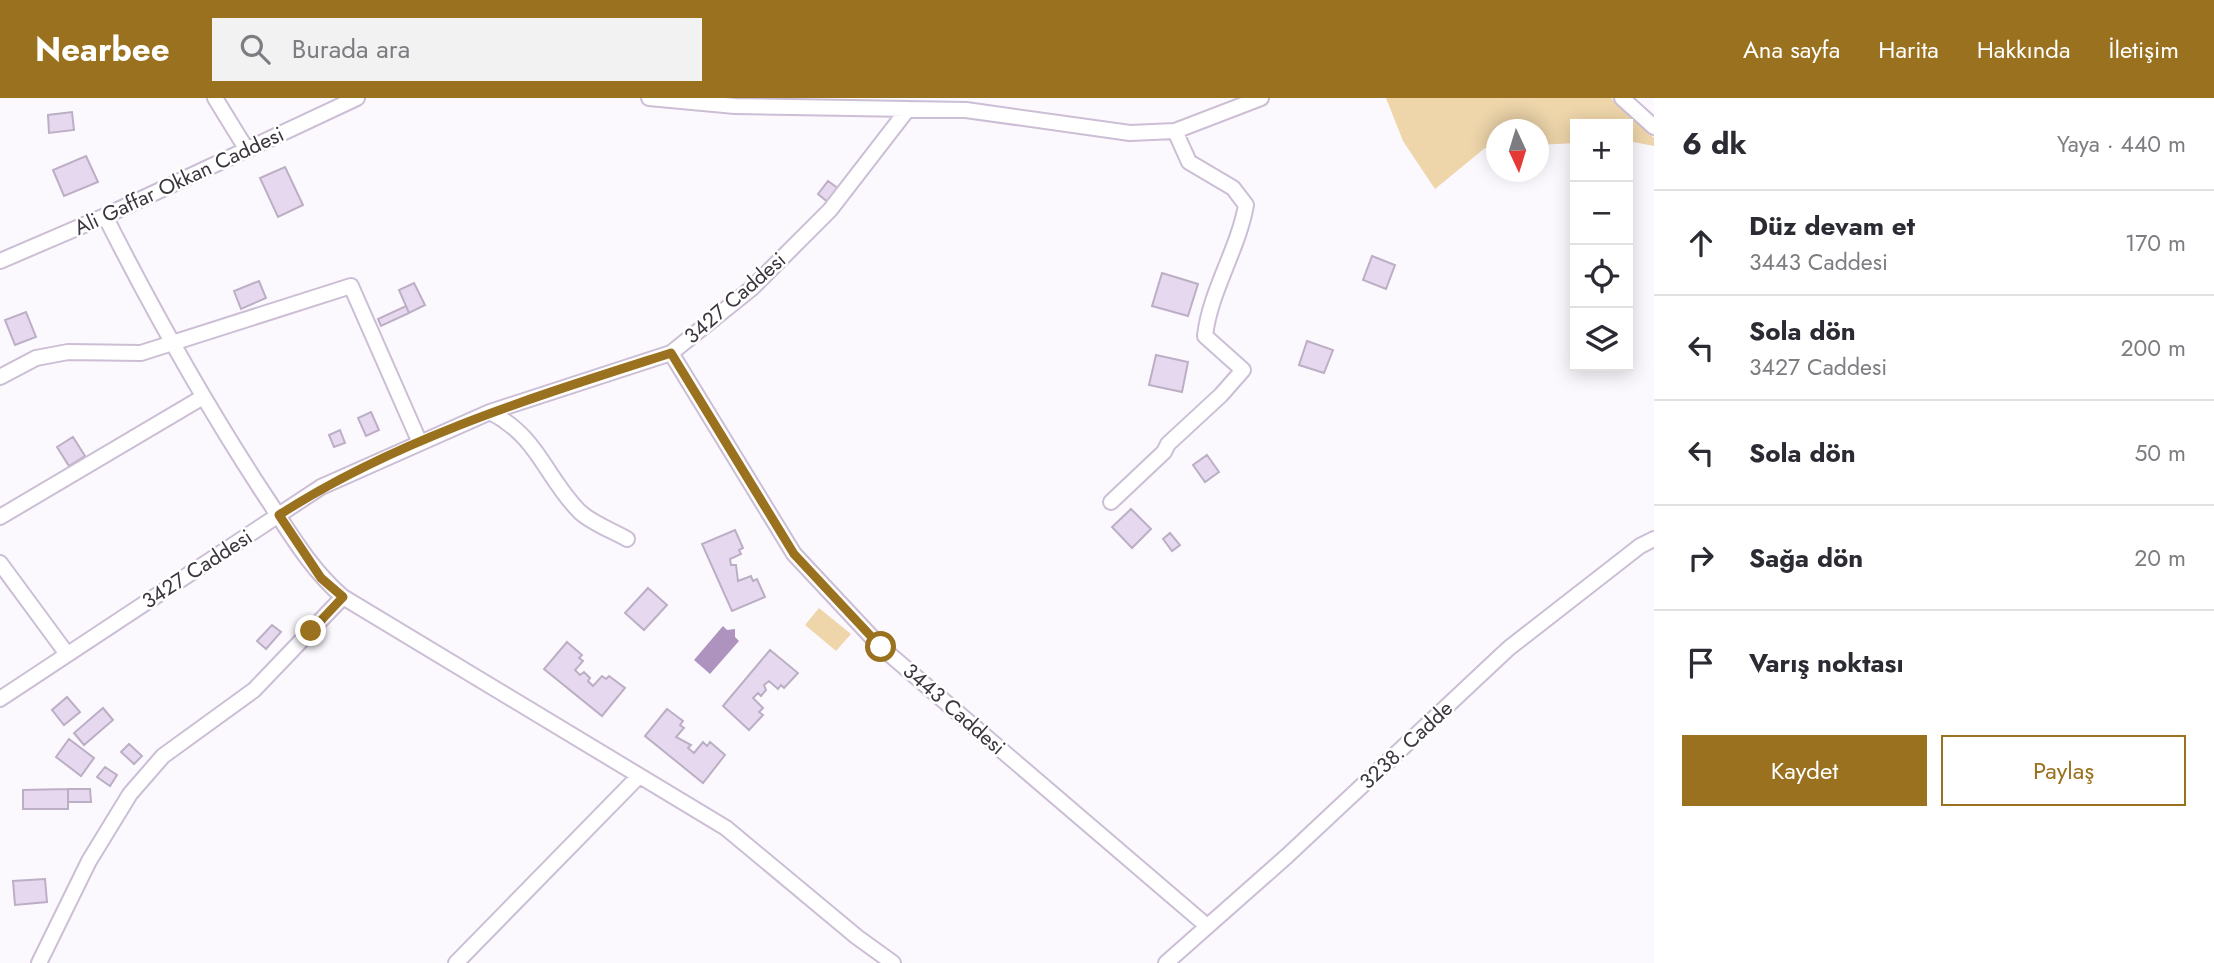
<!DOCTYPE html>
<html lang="tr">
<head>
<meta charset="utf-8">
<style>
	:root { --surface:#fff; --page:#f2f2f3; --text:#2b2b33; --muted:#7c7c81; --line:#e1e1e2; --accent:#9a711e }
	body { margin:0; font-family:Jost,sans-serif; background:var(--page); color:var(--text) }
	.controls { position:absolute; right:21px; top:21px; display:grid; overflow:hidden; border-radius:0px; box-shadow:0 4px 18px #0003 }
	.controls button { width:63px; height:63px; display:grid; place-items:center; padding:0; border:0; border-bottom:2px solid var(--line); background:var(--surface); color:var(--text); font:35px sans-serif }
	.compass { position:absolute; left:1486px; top:21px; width:63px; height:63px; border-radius:50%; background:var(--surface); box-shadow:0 4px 18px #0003; rotate:176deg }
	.stop { position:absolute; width:21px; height:21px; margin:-16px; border:5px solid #9a711e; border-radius:50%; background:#fff }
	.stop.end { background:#9a711e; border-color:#fff; box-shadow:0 2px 7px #0008 }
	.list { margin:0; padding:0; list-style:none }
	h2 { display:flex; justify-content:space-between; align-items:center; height:91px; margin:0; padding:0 28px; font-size:30px }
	h2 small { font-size:23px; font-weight:400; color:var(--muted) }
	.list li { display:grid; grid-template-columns:46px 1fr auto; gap:21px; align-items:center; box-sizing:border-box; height:105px; padding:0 28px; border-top:2px solid var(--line) }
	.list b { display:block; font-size:26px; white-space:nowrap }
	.list p { margin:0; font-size:23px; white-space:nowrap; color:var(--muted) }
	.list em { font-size:23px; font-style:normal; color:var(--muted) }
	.actions { display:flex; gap:14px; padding:21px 28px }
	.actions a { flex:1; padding:16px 0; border:2px solid var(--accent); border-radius:0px; text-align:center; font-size:24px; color:var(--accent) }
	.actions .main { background:var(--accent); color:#fff }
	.icon { flex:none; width:38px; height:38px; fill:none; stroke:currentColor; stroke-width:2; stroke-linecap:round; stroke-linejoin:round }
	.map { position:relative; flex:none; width:1654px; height:865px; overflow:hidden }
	header { display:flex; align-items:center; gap:42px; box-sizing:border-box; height:98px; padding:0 35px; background:var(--accent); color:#fff }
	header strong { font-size:33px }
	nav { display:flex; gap:38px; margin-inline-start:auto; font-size:24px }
	.search { width:490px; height:63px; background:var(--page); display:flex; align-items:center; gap:18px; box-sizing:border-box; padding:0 24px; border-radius:0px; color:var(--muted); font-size:26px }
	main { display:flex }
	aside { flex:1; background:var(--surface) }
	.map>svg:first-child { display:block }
</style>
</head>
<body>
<header>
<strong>Nearbee</strong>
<div class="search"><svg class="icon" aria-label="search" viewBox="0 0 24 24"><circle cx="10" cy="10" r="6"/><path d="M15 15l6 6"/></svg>Burada ara</div>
<nav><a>Ana sayfa</a><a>Harita</a><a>Hakkında</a><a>İletişim</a></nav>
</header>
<main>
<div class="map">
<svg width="1654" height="865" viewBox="0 0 1654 865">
	<rect width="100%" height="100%" fill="#fcf9fe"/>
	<path fill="#eed5aa" d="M1386,0H1611L1654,40V48L1628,43V26H1575V45L1539,47L1538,32H1496V49L1485,50L1435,91L1403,43Z
		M819,510L851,536L836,553L805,527Z"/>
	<path fill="#ad93be" d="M723,528L727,532L735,531V539L739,543L710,576L694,562Z"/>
	<path fill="#e6d9ef" stroke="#bcafc5" stroke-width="2" d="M72,14L74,32L49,35L48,17Z
		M86,58L98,84L64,98L53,72Z
		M285,69L303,107L278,119L260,80Z
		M828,83L839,91L829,105L818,96Z
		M1372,158L1395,167L1386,191L1363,182Z
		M1162,175L1198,186L1188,218L1152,208Z
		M259,183L266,200L241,211L234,193Z
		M414,185L425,207L409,215L399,192Z
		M406,208L409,215L381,228L378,221Z
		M26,214L36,239L15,247L5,222Z
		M1307,243L1333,252L1324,275L1299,267Z
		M1156,257L1188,264L1182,294L1149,287Z
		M371,314L379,332L366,338L358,320Z
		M340,332L345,345L334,349L329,337Z
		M73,339L85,358L69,368L57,349Z
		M1207,357L1219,374L1205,384L1193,367Z
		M1131,411L1151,431L1132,450L1112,429Z
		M735,432L743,450L739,452L741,456L730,461L731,467H736L738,483L751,478L753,483L757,481L765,499L732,513L702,446Z
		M1170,435L1180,447L1172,453L1163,441Z
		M648,490L667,507L644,532L625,515Z
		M272,527L281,534L266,551L257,543Z
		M567,544L582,557L579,560L583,563L575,572L580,577L584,574L590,580L588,583L593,588L602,578L606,581L609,578L625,590L602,618L544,571Z
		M770,552L798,575L784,590L781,587L778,591L769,583L764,587L766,592L761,598L758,595L753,600L763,610L759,614L763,617L749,632L723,608Z
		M67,599L80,614L64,627L52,612Z
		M103,610L113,622L84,647L74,635Z
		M667,611L683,623L680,627L684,630L676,639L691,647L688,650L694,655L703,644L707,648L710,644L725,657L703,685L645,638Z
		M69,641L94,660L81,678L56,659Z
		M129,646L142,658L134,666L121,654Z
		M105,669L117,677L110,688L97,679Z
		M68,691H90L91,704H68Z
		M68,691V711H23V692Z
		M45,781L47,804L15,807L13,783Z"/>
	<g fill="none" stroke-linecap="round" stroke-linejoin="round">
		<defs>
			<path id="minor" d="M215,0L247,52
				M649,0L735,8L966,12L1130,35L1175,33L1261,0
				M1622,0L1654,29
				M105,118C153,213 204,304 262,393C287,430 309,470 343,499L726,730L857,839L893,865
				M0,163L105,118L357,0
				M671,255L794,456L881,549L1207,828
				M0,279L36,260L68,254L141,255L351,188L420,345
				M490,314C539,339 545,379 580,414C592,425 613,433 627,441
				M1111,404L1164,354L1168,346L1221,297L1243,272L1205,238C1210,193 1238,152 1246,107L1233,90L1189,64L1175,33
				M0,419L203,299
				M0,465L67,556
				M0,601L321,389L490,314L671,255L752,190L830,112L908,11
				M39,865L89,763L130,696L163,658L254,592L343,499
				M456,865L639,678
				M1166,865L1287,758L1509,550L1640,448L1654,441"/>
		</defs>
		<use href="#minor" stroke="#ccbed5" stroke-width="18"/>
		<use href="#minor" stroke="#fff" stroke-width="14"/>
	</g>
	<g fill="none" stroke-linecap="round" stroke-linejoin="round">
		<path stroke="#9a711e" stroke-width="9" d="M311,533L343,499L321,480L279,417C398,340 537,298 671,255L794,456L881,549"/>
	</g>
	<g text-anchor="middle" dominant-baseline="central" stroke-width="5" stroke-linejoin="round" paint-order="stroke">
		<g font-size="21" fill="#3b363e" stroke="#fff">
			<text transform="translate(179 83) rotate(-25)">Ali Gaffar Okkan Caddesi</text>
			<text transform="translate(735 200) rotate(-41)">3427 Caddesi</text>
			<text transform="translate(197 471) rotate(-33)">3427 Caddesi</text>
			<text transform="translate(954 611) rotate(41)">3443 Caddesi</text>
			<text transform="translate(1406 647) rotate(-43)">3238. Cadde</text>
		</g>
	</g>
</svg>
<div class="controls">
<button>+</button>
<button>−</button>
<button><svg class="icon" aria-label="locate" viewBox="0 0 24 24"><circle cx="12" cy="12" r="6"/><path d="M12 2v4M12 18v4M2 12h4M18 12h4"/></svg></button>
<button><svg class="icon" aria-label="layers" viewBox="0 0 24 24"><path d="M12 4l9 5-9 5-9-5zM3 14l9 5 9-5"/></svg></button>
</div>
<svg class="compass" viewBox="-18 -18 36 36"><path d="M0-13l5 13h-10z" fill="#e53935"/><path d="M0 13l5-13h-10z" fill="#7c7c81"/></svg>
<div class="stop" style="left:881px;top:549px"></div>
<div class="stop end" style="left:311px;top:533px"></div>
</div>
<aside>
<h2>6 dk<small>Yaya · 440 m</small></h2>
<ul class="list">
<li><svg class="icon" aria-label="ahead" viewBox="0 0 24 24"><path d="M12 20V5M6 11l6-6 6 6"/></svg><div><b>Düz devam et</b><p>3443 Caddesi</p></div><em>170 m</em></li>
<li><svg class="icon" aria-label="left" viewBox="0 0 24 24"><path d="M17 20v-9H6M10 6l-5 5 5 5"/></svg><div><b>Sola dön</b><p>3427 Caddesi</p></div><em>200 m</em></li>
<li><svg class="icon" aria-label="left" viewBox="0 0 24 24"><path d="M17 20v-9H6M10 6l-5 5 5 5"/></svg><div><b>Sola dön</b></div><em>50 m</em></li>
<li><svg class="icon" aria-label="right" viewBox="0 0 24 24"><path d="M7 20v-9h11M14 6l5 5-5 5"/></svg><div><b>Sağa dön</b></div><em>20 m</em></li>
<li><svg class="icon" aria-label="arrive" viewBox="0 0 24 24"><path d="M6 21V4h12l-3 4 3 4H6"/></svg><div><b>Varış noktası</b></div></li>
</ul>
<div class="actions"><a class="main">Kaydet</a><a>Paylaş</a></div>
</aside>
</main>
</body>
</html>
